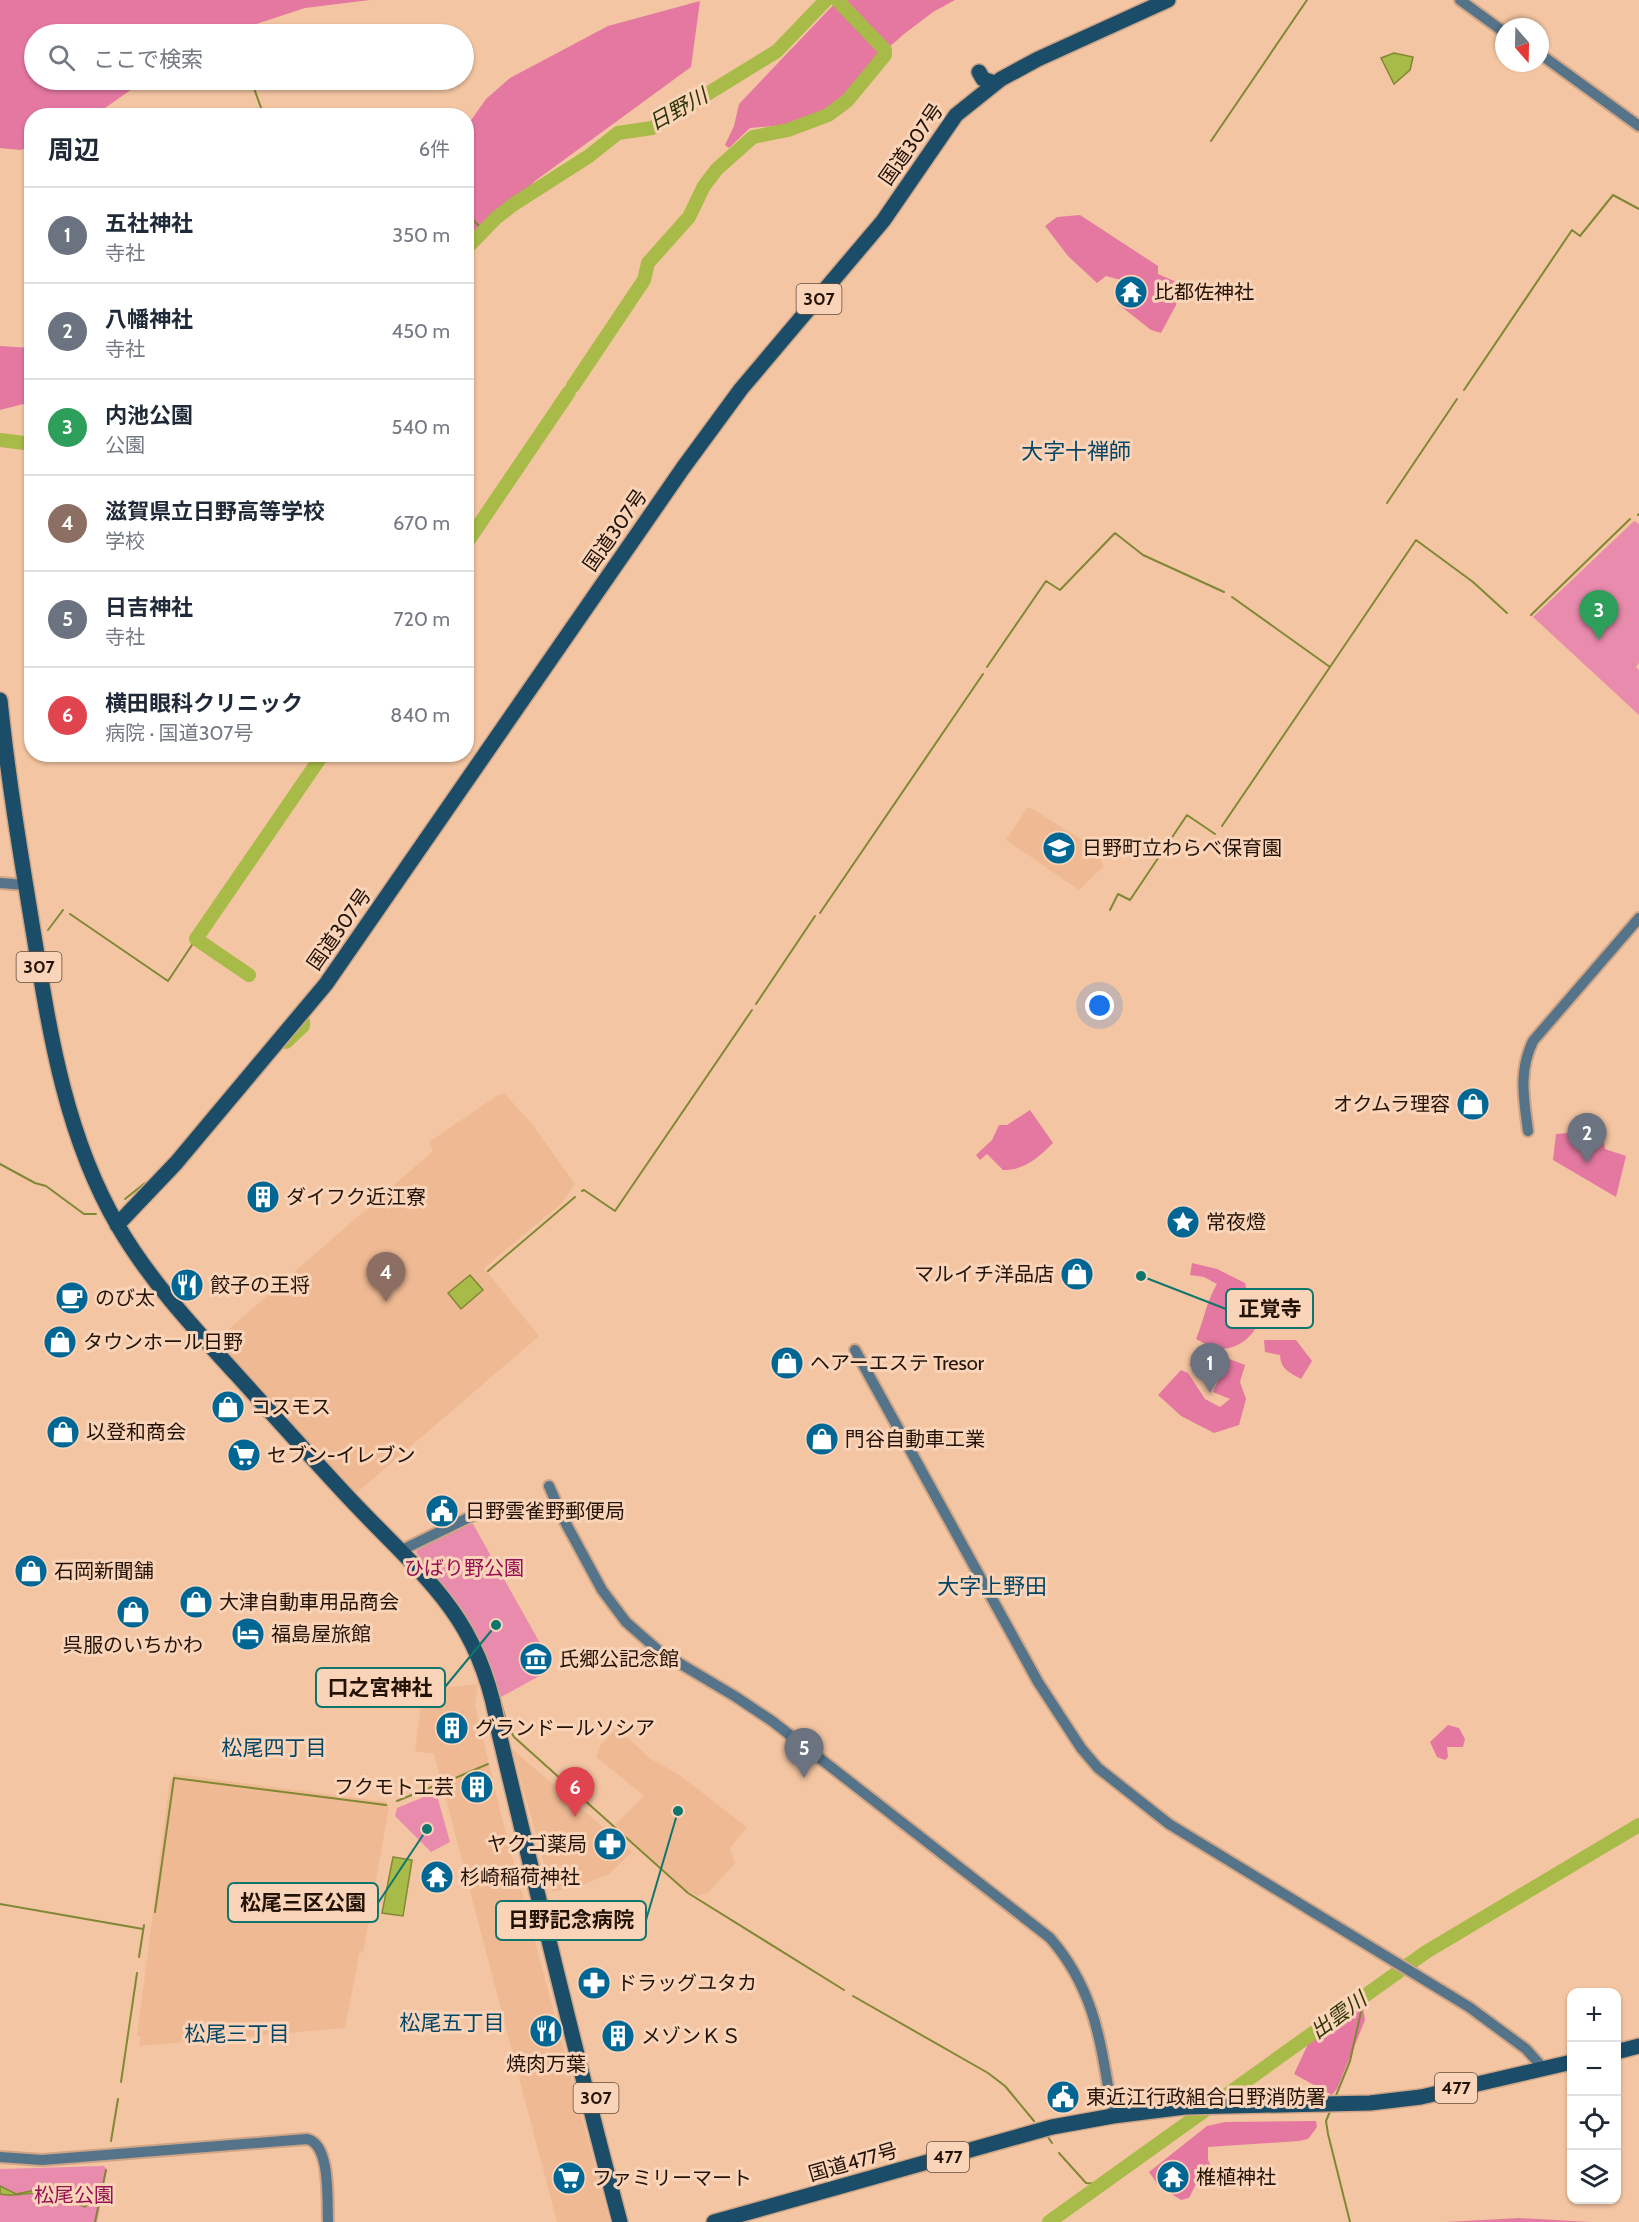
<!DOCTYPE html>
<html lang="ja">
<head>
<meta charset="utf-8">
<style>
	:root { --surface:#fff; --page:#f2f2f3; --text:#1f2937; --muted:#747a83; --line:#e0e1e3; --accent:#0b8043 }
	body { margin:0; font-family:Cabin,"Noto Sans JP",sans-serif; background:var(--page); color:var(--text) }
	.controls { position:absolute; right:18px; bottom:18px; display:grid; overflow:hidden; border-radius:12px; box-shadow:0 2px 4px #0004 }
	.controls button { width:54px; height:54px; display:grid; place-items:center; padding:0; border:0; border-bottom:2px solid var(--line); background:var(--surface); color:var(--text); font:30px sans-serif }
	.compass { position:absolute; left:1495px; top:18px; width:54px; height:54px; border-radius:50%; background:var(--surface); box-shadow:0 2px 4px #0004; rotate:160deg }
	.you { position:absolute; left:1100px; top:1006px; width:21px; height:21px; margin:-15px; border:4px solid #fff; border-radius:50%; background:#1a73e8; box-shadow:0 0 0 9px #1a73e833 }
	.badge { display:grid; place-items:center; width:39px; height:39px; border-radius:50%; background:var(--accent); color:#fff; font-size:20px; font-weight:700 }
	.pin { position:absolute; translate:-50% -50px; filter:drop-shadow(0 2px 3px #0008) }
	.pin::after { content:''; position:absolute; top:32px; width:21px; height:18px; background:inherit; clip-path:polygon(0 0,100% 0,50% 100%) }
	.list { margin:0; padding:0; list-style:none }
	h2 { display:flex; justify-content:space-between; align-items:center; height:78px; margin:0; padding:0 24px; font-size:26px }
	h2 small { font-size:20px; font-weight:400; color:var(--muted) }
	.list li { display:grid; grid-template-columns:39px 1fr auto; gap:18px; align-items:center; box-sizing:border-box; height:96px; padding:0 24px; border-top:2px solid var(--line) }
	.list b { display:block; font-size:22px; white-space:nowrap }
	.list p { margin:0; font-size:20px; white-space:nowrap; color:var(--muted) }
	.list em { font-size:20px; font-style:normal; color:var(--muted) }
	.icon { flex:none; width:33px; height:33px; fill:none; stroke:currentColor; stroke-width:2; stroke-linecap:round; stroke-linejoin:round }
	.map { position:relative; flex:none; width:1639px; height:2222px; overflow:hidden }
	.search { position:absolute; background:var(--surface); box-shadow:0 2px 4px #0004; left:24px; top:24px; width:450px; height:66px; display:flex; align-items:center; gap:15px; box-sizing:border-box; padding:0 21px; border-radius:33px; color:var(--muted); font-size:22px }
	.panel { position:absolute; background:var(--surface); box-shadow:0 2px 4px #0004; left:24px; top:108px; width:450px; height:654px; border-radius:24px }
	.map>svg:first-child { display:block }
</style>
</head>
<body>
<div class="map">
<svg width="1639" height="2222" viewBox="0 0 1639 2222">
	<rect width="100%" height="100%" fill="#f4c5a2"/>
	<path fill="#efba93" d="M1027,808H1031L1098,850L1103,867L1079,890L1006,840Z
		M505,1094L532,1124L575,1184L562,1203L484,1268L539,1336L354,1495L214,1342L433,1151L429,1142L498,1095Z
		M478,1684L475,1705L502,1818L610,2222H557L434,1754L415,1751L423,1690Z
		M617,1728L651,1759L678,1774L747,1827L730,1848L735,1863L708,1893L697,1896L686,1890L615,1825L644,1796L596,1757L600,1746Z
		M512,1749L632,1852L609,1874L583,1885L552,1892Z
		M175,1774L387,1802L389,1807L363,1954L360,1951L345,2028L139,2046L141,2037L137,2036L170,1780Z"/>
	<path fill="#e98bad" d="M1634,521L1639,524V663L1636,667L1639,670V715L1533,617Z
		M473,1524L549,1659L543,1674L501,1697L488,1660L464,1617L416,1552L423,1543L466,1525Z
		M436,1792L450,1842L431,1852L395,1816L397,1808Z
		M104,2166L107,2170L97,2222H0V2169Z"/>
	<path fill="#e478a0" d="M0,0H370L305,8L226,34H34V80H145L95,115L32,116L31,147L20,150L0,148Z
		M838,0H955L933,12L904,34L870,64L843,100L819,116L804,117L785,125L750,128L729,148L725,145L734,126L739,104Z
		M700,1L691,67L535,181L493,223L467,242V126L486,99L510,78L608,26Z
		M1080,215L1158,266V274L1181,284L1176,305L1161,333L1151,330L1118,304L1125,298L1137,302L1142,288L1136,284L1106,276L1097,283L1068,256L1045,226L1057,217Z
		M0,346L31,348V402L0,410Z
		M1030,1110L1053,1143C1038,1158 1025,1170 1003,1170L987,1154L980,1160L976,1155L992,1140L999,1125H1007Z
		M1602,1130L1605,1149L1626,1156L1616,1197L1553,1160L1556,1134Z
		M1192,1263L1217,1269L1245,1283L1247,1293C1276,1313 1249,1351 1218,1349C1212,1349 1202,1342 1196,1339C1205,1318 1205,1305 1217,1284L1204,1277L1190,1275Z
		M1264,1340H1296L1312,1361L1301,1379C1289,1372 1281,1370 1280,1355L1265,1352Z
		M1198,1347L1245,1365L1240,1382L1246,1399L1239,1425L1214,1433L1181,1416L1158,1395L1181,1370L1188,1373L1205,1399L1220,1407L1230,1399L1213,1392L1218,1380L1190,1366L1191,1356Z
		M1448,1725L1459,1728L1465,1739L1463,1747H1447L1448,1757L1445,1760L1437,1757L1430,1742Z
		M1362,2003L1365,2020L1337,2089L1332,2095L1294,2074L1308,2044Z
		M1316,2121L1317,2127L1308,2139L1299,2141L1208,2147V2160L1214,2172L1196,2184L1189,2198L1181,2200L1159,2186L1149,2172L1207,2126L1225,2122Z
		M1519,2218L1591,2222H1446Z"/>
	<path fill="#a8ba48" stroke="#808834" stroke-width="1.5" d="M1394,53L1413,57L1410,70L1394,84L1381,58Z
		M470,1275L483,1290L461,1309L448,1293Z
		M393,1857L412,1860L403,1916L382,1913Z
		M0,2186L16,2194L36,2190L81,2203L90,2199V2202L85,2207C69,2202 51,2193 33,2193C21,2194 13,2197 0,2194Z"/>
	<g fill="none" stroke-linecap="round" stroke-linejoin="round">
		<path stroke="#808834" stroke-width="2" d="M251,80L264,116
			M331,116L346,110L348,116
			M1211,141L1307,0
			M466,213L484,231
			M1464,390L1572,230L1580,236L1613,195L1639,209
			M1387,503L1457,399
			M1638,515L1639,514
			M1232,597L1330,667L1416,540L1473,582L1507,613
			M1531,615L1630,519
			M987,667L1046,581L1060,590L1115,533L1143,555L1224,592
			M1222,826L1330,667
			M1110,910L1118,894L1130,900L1187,815L1215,834
			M820,913L983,674
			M70,914L168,981L196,939
			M48,930L63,910
			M756,1004L815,916
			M0,1164L35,1183L46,1186L84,1214H96
			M582,1191L584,1190L615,1211L752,1010
			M125,1199L145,1183
			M488,1271L575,1197
			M495,1682L508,1727L514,1737L688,1893L844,1990
			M441,1784L488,1764
			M397,1801L434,1786
			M0,1904L143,1929
			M155,1912L174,1778L386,1805
			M139,1957L144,1925
			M853,1996L988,2073L1005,2086L1034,2121
			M121,2082L137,1973
			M1335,2098L1350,2061L1365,1994
			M1331,2109L1326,2121L1328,2134L1350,2222
			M1048,2137L1052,2143
			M111,2141L118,2099
			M1059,2153L1086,2183L1100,2184
			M95,2222L106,2170"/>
		<path stroke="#a8ba48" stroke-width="14" d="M466,249L496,218L514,204L589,156L618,133L652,128L777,51L826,0
			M573,386L644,280L648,263L689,217L704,186L717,169L753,137L788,130L828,115L847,101L885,55V50L837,0
			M0,440L32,444
			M466,544L569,392
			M249,975L196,939L323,754
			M286,1042L303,1026V1021
			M1049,2222L1426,1952L1639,1825"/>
		<defs>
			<path id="secondary" d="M1460,0L1504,32
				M1540,54L1639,126
				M0,883L26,885
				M1528,1131C1524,1099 1518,1072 1533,1041L1639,918
				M855,1350L1038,1682L1081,1748L1098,1768L1169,1824L1469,2007L1526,2049L1544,2069
				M549,1486L564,1520L602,1590L626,1622L659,1651L736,1697L772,1721L1050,1938C1097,1992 1101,2047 1113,2116
				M402,1550L474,1515
				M0,2157L42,2160L307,2139C331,2144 327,2201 328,2222"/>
			<path id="highway" d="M979,72L983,79L995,83
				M0,700C8,779 21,857 34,936C50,1035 66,1137 118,1226C150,1281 194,1328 237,1375C274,1416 311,1457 349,1498C425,1579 481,1615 499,1733C538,1897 577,2060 620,2222
				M117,1225L176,1163L326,984L683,468L741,389L883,221L956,115L1001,79L1038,59L1168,0
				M1616,2052L1639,2046
				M714,2222L1052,2127L1113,2116L1185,2107L1370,2103L1421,2097L1572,2062"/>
		</defs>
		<use href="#secondary" stroke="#cea586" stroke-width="14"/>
		<use href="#highway" stroke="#cea586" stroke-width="18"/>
		<use href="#secondary" stroke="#557489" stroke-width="10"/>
		<use href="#highway" stroke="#1b4c68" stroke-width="15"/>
	</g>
	<defs>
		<symbol id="temple-disc" viewBox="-11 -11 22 22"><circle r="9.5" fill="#006794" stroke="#fad4b9"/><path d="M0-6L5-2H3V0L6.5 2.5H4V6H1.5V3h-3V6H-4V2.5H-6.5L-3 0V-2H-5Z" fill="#fff"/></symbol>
		<symbol id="school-disc" viewBox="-11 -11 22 22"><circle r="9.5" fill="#006794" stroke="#fad4b9"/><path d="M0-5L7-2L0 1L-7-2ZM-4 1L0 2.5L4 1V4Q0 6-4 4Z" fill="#fff"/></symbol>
		<symbol id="shop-disc" viewBox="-11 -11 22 22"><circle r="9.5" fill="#006794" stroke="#fad4b9"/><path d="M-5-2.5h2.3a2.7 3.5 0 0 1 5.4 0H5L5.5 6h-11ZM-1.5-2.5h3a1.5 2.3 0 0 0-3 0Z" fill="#fff"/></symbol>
		<symbol id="building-disc" viewBox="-11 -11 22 22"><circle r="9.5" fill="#006794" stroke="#fad4b9"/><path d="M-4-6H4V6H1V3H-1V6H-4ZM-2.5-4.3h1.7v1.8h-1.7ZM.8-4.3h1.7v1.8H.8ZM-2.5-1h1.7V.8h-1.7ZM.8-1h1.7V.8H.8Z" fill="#fff"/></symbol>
		<symbol id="sight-disc" viewBox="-11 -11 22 22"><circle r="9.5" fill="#006794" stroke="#fad4b9"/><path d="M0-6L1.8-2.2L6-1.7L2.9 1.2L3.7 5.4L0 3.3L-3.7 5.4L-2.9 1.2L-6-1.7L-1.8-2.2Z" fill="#fff"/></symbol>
		<symbol id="restaurant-disc" viewBox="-11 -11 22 22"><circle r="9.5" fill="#006794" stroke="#fad4b9"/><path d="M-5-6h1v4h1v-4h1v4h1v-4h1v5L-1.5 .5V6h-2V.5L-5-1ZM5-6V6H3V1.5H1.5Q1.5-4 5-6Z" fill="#fff"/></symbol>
		<symbol id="cafe-disc" viewBox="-11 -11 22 22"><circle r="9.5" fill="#006794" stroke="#fad4b9"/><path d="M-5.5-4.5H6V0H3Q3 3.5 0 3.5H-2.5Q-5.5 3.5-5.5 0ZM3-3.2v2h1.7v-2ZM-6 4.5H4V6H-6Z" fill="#fff"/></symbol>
		<symbol id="supermarket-disc" viewBox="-11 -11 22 22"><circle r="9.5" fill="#006794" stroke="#fad4b9"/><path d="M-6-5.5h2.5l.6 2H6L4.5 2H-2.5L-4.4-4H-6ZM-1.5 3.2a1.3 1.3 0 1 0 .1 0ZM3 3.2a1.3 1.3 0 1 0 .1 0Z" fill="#fff"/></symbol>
		<symbol id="civic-disc" viewBox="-11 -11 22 22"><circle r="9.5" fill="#006794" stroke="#fad4b9"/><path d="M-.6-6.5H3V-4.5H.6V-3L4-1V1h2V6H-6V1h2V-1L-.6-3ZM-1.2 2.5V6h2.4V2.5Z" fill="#fff"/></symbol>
		<symbol id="hotel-disc" viewBox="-11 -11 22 22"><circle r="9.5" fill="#006794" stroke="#fad4b9"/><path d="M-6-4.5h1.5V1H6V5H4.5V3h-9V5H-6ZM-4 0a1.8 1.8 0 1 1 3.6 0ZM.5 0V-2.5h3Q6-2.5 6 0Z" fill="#fff"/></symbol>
		<symbol id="museum-disc" viewBox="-11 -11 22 22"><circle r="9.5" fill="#006794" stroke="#fad4b9"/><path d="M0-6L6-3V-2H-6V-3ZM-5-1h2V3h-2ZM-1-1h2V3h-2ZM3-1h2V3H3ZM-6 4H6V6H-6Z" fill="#fff"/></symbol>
		<symbol id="pharmacy-disc" viewBox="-11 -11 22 22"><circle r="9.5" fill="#006794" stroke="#fad4b9"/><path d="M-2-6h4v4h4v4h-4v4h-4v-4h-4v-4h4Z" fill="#fff"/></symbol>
	</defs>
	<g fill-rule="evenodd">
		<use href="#temple-disc" x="1112" y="273" width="38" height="38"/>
		<use href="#school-disc" x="1040" y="829" width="38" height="38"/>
		<use href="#shop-disc" x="1454" y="1085" width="38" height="38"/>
		<use href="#building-disc" x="244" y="1178" width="38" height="38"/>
		<use href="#sight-disc" x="1164" y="1203" width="38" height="38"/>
		<use href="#shop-disc" x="1058" y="1255" width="38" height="38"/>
		<use href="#restaurant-disc" x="168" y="1266" width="38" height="38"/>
		<use href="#cafe-disc" x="53" y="1279" width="38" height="38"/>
		<use href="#shop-disc" x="41" y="1323" width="38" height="38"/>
		<use href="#shop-disc" x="768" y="1344" width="38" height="38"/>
		<use href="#shop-disc" x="209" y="1388" width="38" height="38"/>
		<use href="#shop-disc" x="44" y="1413" width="38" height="38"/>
		<use href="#shop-disc" x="803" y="1420" width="38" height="38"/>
		<use href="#supermarket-disc" x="225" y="1436" width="38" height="38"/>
		<use href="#civic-disc" x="423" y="1492" width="38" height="38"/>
		<use href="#shop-disc" x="12" y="1552" width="38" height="38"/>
		<use href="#shop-disc" x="177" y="1583" width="38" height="38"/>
		<use href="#shop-disc" x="114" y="1593" width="38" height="38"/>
		<use href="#hotel-disc" x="229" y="1615" width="38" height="38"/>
		<use href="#museum-disc" x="517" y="1640" width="38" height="38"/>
		<use href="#building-disc" x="433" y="1709" width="38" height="38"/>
		<use href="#building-disc" x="458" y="1768" width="38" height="38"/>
		<use href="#pharmacy-disc" x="591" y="1825" width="38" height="38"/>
		<use href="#temple-disc" x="418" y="1858" width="38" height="38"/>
		<use href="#pharmacy-disc" x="575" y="1964" width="38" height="38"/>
		<use href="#restaurant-disc" x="527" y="2012" width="38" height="38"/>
		<use href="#building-disc" x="599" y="2017" width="38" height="38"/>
		<use href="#civic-disc" x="1044" y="2078" width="38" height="38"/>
		<use href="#temple-disc" x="1154" y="2158" width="38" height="38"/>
		<use href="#supermarket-disc" x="550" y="2159" width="38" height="38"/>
	</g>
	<g text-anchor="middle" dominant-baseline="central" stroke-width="6" stroke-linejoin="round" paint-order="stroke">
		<g fill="#fad4b9" stroke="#644d3c" stroke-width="1.5">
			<rect x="796.5" y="284" width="45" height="30" rx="4.5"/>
			<rect x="16.5" y="952" width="45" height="30" rx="4.5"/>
			<rect x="1435" y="2073" width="42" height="30" rx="4.5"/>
			<rect x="573.5" y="2083" width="45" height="30" rx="4.5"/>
			<rect x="927" y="2142" width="42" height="30" rx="4.5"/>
		</g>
		<g font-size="18" font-weight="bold" fill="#231306">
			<text x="819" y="299">307</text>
			<text x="39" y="967">307</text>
			<text x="1456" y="2088">477</text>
			<text x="596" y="2098">307</text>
			<text x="948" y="2157">477</text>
		</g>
		<g font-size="20" fill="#231306" stroke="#fad4b9">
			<text transform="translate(911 144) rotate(-55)">国道307号</text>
			<text transform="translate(615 530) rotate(-55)">国道307号</text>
			<text transform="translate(339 929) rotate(-55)">国道307号</text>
			<text transform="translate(853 2162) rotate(-16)">国道477号</text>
		</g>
		<g font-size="20" fill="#231306" stroke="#fad4b9" text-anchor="start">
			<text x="1154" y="292">比都佐神社</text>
			<text x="1082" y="848">日野町立わらべ保育園</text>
			<text x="1450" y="1104" text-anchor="end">オクムラ理容</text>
			<text x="286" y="1197">ダイフク近江寮</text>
			<text x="1206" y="1222">常夜燈</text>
			<text x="1054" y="1274" text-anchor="end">マルイチ洋品店</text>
			<text x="210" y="1285">餃子の王将</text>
			<text x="95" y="1298">のび太</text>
			<text x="83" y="1342">タウンホール日野</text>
			<text x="810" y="1363">ヘアーエステ Tresor</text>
			<text x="251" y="1407">コスモス</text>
			<text x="86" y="1432">以登和商会</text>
			<text x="845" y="1439">門谷自動車工業</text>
			<text x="267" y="1455">セブン-イレブン</text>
			<text x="465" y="1511">日野雲雀野郵便局</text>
			<text x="54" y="1571">石岡新聞舗</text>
			<text x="219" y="1602">大津自動車用品商会</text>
			<text x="271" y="1634">福島屋旅館</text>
			<text x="133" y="1645" text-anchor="middle">呉服のいちかわ</text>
			<text x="559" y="1659">氏郷公記念館</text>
			<text x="475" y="1728">グランドールソシア</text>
			<text x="454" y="1787" text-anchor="end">フクモト工芸</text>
			<text x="587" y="1844" text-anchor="end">ヤクゴ薬局</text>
			<text x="460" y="1877">杉崎稲荷神社</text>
			<text x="617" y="1983">ドラッグユタカ</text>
			<text x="641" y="2036">メゾンＫＳ</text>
			<text x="546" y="2064" text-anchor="middle">焼肉万葉</text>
			<text x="1086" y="2097">東近江行政組合日野消防署</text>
			<text x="1196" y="2177">椎植神社</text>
			<text x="592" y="2178">ファミリーマート</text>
		</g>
		<g font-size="20" fill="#961154" stroke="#fad4b9">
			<text x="464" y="1568">ひばり野公園</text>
			<text x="74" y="2195">松尾公園</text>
		</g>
		<g font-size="21" font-style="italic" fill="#2d3403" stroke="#fad4b9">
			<text transform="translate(678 109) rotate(-29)">日野川</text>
			<text transform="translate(1338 2015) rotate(-36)">出雲川</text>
		</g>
		<g font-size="21" fill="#034565" stroke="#fad4b9">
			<text x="274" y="1747">松尾四丁目</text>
			<text x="452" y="2022">松尾五丁目</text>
			<text x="237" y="2033">松尾三丁目</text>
		</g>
		<g font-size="22" fill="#034565" stroke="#fad4b9">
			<text x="1076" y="451">大字十禅師</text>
			<text x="992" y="1586">大字上野田</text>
		</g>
	</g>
	<path fill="none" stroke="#0f766e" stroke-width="2" d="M1141 1276L1226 1309M496 1625L445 1687M427 1829L378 1903M678 1811L646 1920"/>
	<g fill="#0f766e" stroke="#fad4b9" stroke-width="2">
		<circle cx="1141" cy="1276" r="6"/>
		<circle cx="496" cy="1625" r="6"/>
		<circle cx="427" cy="1829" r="6"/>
		<circle cx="678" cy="1811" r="6"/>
	</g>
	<g fill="#fad4b9" stroke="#0f766e" stroke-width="2">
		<rect x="1226" y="1289" width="87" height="39" rx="6"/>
		<rect x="316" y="1668" width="129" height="39" rx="6"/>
		<rect x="228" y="1883" width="150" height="39" rx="6"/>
		<rect x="496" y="1901" width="150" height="39" rx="6"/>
	</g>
	<g font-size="21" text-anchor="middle" font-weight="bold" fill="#231306">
		<text x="1270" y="1316">正覚寺</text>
		<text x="380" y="1695">口之宮神社</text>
		<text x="303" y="1910">松尾三区公園</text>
		<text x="571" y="1927">日野記念病院</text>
	</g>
</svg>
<div class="controls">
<button>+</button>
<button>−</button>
<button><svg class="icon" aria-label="locate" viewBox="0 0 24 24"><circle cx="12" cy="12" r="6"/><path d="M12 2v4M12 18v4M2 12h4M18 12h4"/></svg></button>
<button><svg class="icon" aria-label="layers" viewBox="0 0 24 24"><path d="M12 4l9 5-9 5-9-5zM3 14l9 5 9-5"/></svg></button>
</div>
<svg class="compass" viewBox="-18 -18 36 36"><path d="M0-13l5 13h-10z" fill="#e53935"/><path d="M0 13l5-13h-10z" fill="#747a83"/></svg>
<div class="you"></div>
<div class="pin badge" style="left:1210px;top:1393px;background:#6b7280">1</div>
<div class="pin badge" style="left:1587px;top:1163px;background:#6b7280">2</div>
<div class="pin badge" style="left:1599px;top:640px;background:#2e9e5b">3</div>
<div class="pin badge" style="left:386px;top:1302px;background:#8d6e63">4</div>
<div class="pin badge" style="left:804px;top:1778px;background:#6b7280">5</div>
<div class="pin badge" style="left:575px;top:1817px;background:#e0444e">6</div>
<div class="search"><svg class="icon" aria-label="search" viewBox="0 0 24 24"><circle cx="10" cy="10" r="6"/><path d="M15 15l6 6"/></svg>ここで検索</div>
<section class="panel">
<h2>周辺<small>6件</small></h2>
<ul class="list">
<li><span class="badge" style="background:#6b7280">1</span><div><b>五社神社</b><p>寺社</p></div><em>350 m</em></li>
<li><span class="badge" style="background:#6b7280">2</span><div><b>八幡神社</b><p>寺社</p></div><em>450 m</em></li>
<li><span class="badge" style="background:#2e9e5b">3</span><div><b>内池公園</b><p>公園</p></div><em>540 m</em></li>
<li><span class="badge" style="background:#8d6e63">4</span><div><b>滋賀県立日野高等学校</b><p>学校</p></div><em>670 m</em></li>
<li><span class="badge" style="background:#6b7280">5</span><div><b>日吉神社</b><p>寺社</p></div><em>720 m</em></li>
<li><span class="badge" style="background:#e0444e">6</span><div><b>横田眼科クリニック</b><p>病院 · 国道307号</p></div><em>840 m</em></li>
</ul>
</section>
</div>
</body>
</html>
